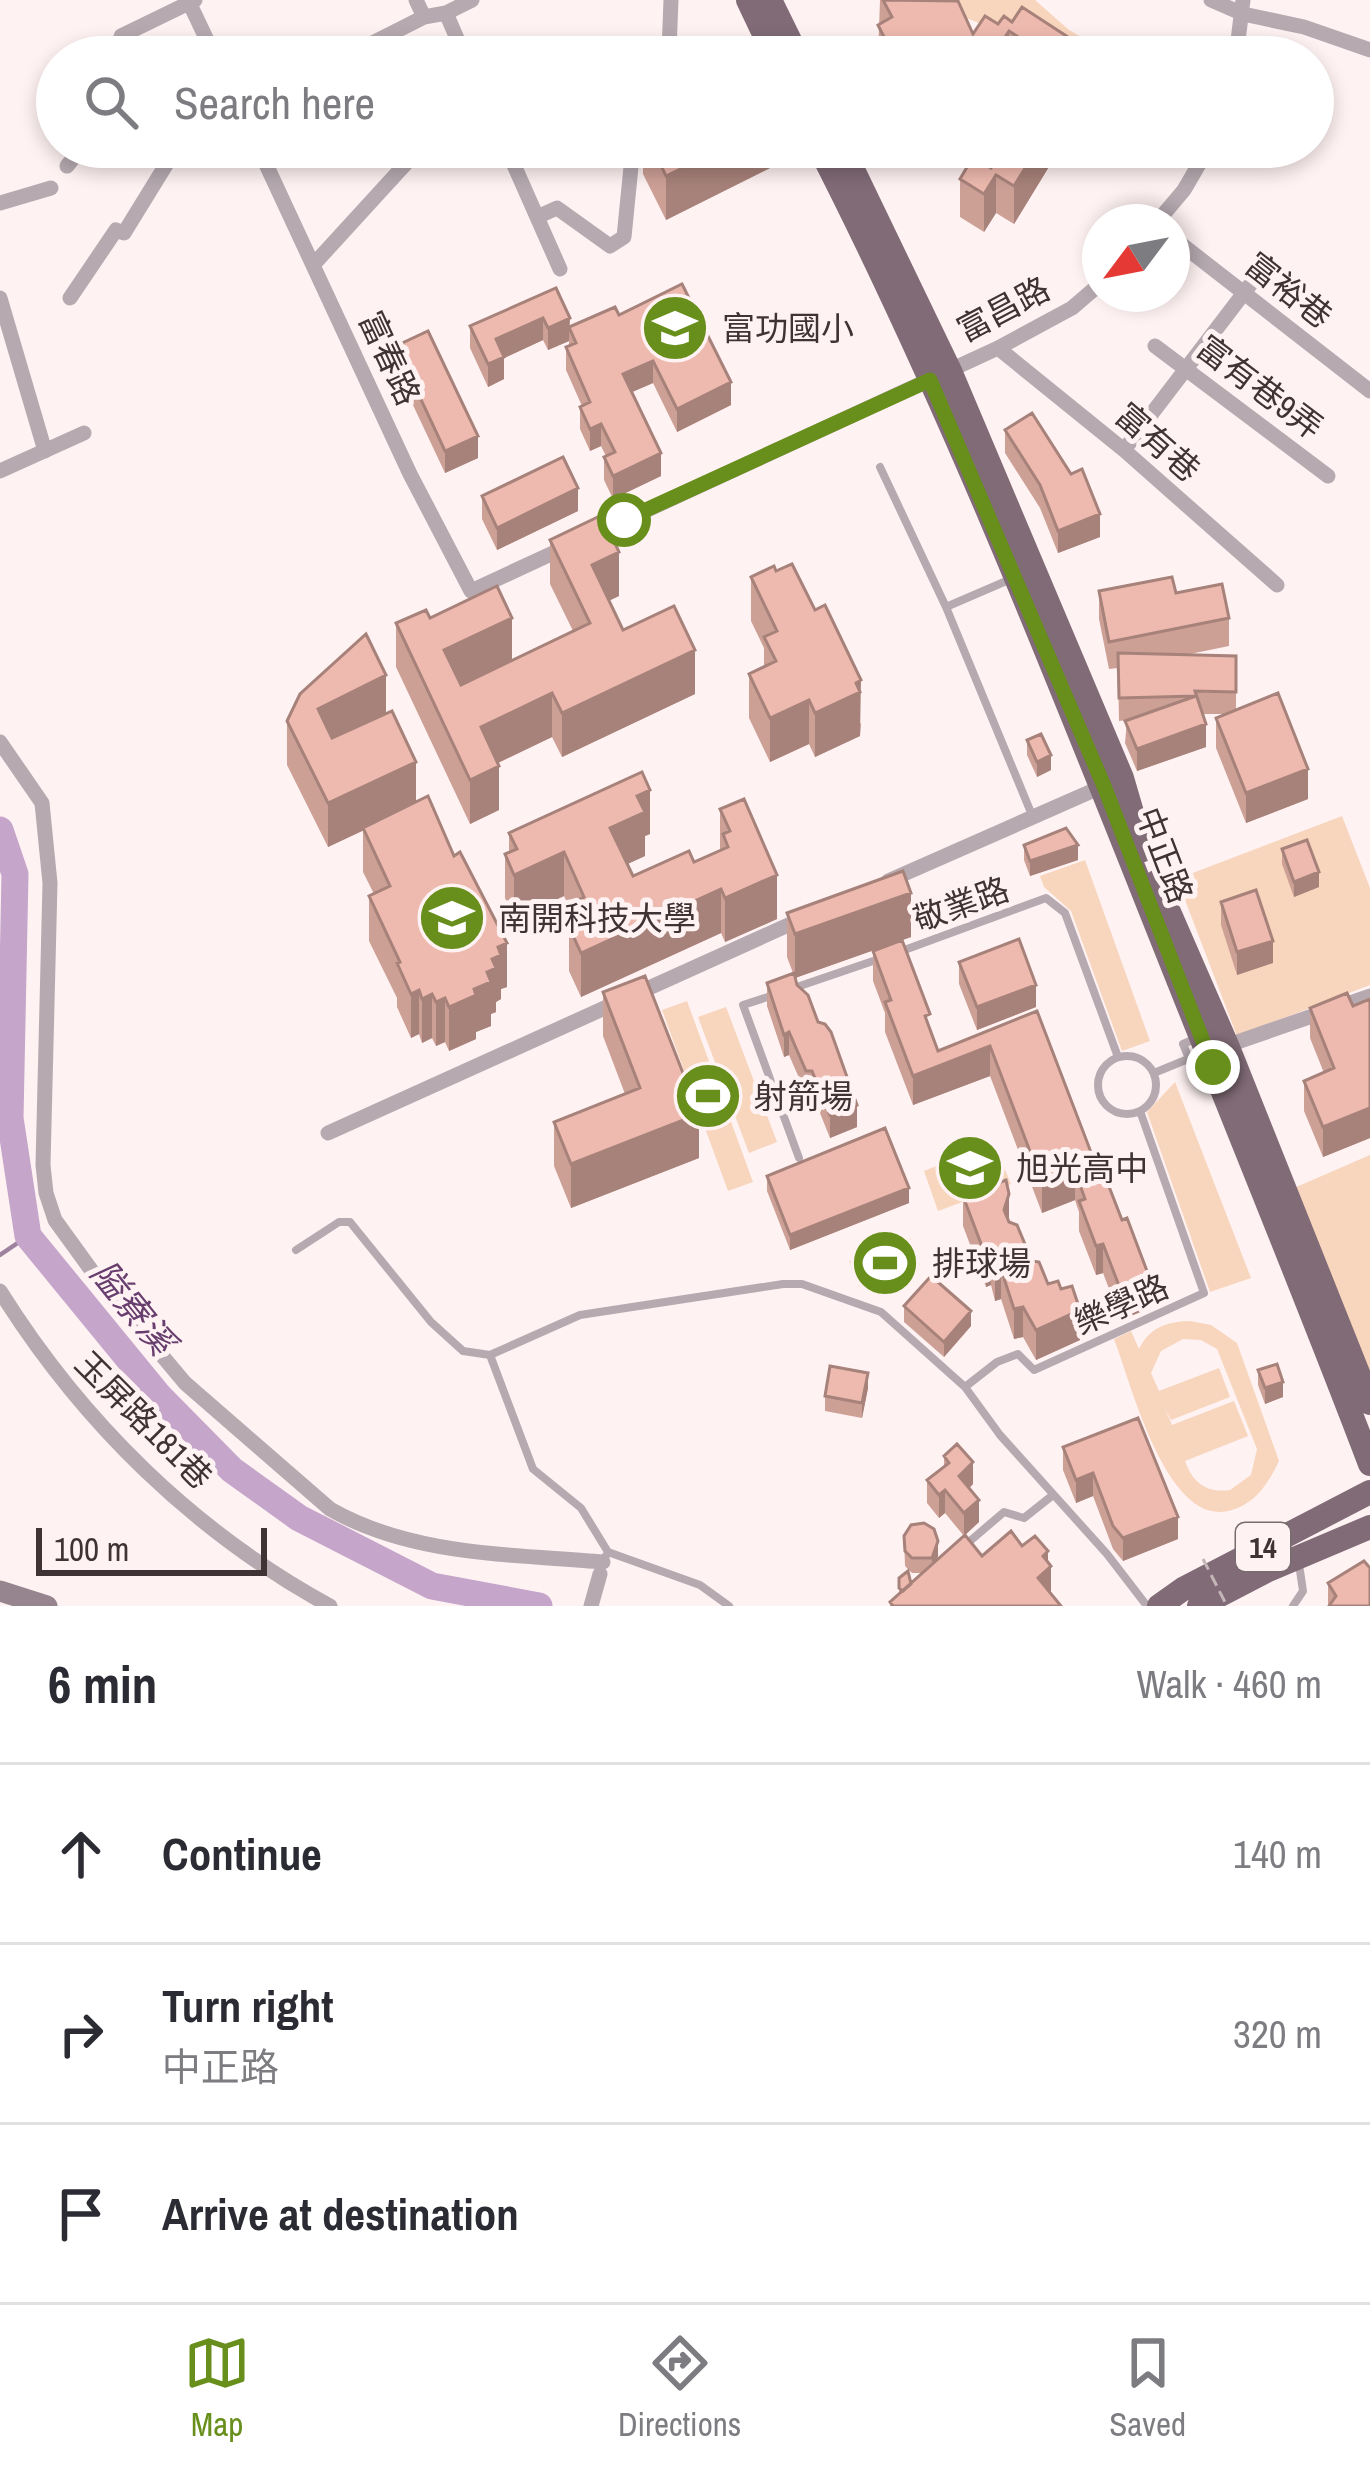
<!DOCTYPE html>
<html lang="en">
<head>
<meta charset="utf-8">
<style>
	:root { --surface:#fff; --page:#f2f2f3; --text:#2b2b33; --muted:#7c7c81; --line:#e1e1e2; --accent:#688f1b }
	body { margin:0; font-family:"Archivo Narrow","Noto Sans TC",sans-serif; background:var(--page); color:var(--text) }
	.compass { position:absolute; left:1082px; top:204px; width:108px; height:108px; border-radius:50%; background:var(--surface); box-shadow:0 6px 18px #0003; rotate:238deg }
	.scale { position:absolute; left:36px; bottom:30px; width:231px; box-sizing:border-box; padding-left:12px; border:6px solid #403335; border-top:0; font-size:33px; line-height:42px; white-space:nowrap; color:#403335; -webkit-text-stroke:9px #fff2f3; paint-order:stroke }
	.stop { position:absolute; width:36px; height:36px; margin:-27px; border:9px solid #688f1b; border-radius:50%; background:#fff }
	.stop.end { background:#688f1b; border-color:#fff; box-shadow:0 3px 12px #0008 }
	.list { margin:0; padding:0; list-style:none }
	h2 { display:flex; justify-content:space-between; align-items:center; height:156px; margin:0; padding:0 48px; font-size:51px }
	h2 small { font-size:39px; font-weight:400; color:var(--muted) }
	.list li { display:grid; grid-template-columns:78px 1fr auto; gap:36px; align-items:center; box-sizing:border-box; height:180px; padding:0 48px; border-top:3px solid var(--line) }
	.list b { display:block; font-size:45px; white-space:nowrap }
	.list p { margin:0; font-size:39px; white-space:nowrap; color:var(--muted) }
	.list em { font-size:39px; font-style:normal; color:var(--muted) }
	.icon { flex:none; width:66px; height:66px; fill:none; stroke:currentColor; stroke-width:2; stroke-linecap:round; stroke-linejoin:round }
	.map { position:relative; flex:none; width:1370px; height:1606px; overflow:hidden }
	.search { position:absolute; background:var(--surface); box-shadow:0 6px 18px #0003; left:36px; right:36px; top:36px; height:132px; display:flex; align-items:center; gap:30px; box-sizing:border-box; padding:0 42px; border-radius:66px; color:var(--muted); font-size:45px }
	.sheet { height:696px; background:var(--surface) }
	nav { display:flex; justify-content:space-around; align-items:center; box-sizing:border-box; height:168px; border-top:3px solid var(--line); background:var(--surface); font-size:33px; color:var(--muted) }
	nav a { display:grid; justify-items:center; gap:6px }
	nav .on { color:var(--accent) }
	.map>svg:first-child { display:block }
</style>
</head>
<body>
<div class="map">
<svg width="1370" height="1606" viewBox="0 0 1370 1606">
	<rect width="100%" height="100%" fill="#fff2f3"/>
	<path fill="#f8d5bd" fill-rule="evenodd" d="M920,0H1035L1069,30L1116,57H1066Z
		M1342,816L1370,888V985L1237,1036L1177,879Z
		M1085,860L1150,1041L1122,1051L1071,911L1044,887L1040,876Z
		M687,1001L753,1182L728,1191L662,1010Z
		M726,1007L777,1142L749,1153L698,1017Z
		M1175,1082L1251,1278L1210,1292L1147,1112Z
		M994,1143L1011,1184L938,1211L924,1171Z
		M1370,1155V1373L1294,1188Z
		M910,1238L920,1265L859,1287L849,1261Z
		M1190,1321L1211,1325L1237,1343L1279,1461C1268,1484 1255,1505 1228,1511C1166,1525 1131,1383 1114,1339L1131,1331L1139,1349C1150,1327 1166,1322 1190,1321ZM1183,1339L1201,1340L1217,1349L1257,1449L1251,1475L1230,1490C1206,1493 1193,1483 1185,1461L1248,1436L1234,1401L1172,1425L1165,1409L1171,1420L1230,1397L1219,1368L1159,1391L1151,1373L1161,1351Z"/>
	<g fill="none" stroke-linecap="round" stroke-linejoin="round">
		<path stroke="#9d839d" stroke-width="4.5" d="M0,1255L28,1236"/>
		<path stroke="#c5a5ca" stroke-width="27" d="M0,830L15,874L10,1118L28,1236L159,1396L232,1470L299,1518L432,1586L539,1606"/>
		<path stroke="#b6aab0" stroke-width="8" d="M880,467L946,607L1032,815
			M946,607L1011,579
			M899,952L1046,898L1065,913L1118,1057
			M791,989L879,959
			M777,994L743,1005L799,1158
			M1199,1037L1183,1044L1195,1073L1210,1068
			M1098 1085a29 29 0 1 1 58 0a29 29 0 1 1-58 0Z
			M1154,1073L1188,1059
			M296,1250L339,1222H350L431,1322L463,1351L490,1355L580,1315L783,1284H802L881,1312L965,1387L1000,1435L1107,1554L1147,1606
			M490,1355L533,1469L581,1508L608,1552L603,1561
			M965,1387L997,1362L1018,1354L1034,1370L1204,1293L1140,1111
			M970,1541L1004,1512L1024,1518L1053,1495
			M608,1552L700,1585L729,1606
			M1293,1606L1303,1591L1299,1564"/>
		<path stroke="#b6aab0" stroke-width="15" d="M188,0L215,57
			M416,0L424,17
			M1211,0L1243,14L1304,27L1370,50
			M446,13L465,57
			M138,57L121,36L195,0
			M345,57L424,17L446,13L472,0
			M642,57H650
			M664,57L669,51L671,0
			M1236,57L1243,0
			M258,147L410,474L471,591L566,547
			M506,147L560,269
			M67,166L82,147
			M0,203L51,188
			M537,217L557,208L610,246L624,237L633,147
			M1157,222L1184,190L1209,147
			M1172,237L1370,391
			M314,264L421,147
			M0,298L45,451
			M70,298L116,230L124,233L177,147
			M1155,346L1328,476
			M998,348L1124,450L1277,585
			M1124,450L1269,260
			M0,471L84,433
			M593,535L998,348L1072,308L1100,284
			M0,742L42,803L50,883L43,1165L46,1193L55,1220L97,1278L185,1383L330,1509C412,1556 511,1554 603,1562
			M888,881L1108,784
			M1220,1048L1370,996
			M328,1133L806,917
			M0,1291C82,1422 194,1532 330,1606
			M591,1606L600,1574"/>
		<path stroke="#96858e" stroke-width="21" d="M0,1591L47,1606"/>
		<path stroke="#806b76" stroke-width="24" d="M748,0L775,57
			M770,0L798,57
			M819,147C957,417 1067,701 1179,982C1243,1143 1309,1303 1370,1464
			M842,147L950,371L1122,778L1143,850
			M1156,882L1227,1045L1370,1403
			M1159,1606L1183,1589L1370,1492
			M1199,1606L1266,1571L1370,1527"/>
		<path stroke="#c3b6b7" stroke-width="3" stroke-dasharray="12 6" stroke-linecap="butt" d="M1203,1559L1227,1606"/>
	</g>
	<path fill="#cda096" d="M880,0H954L973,34L998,24L1078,57H878Z
		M643,147H774V166L666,220L643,174Z
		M1005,147H1061L1014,224L996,213L984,232L960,217V179L991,168Z
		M556,288L570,327L619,315L731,405L677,432L653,383L632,392L661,476L613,499L604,480V457L606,456L601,446L590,451L580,429V407L582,406L566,370V347L569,346V341L548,350L543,340L504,358V379L488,387L470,348V326Z
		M396,346L478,458L445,473L396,369Z
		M1005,430L1100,537L1058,553L1040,508L1005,453Z
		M482,496L578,511L497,550L482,519Z
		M550,540L619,596L609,600L623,630L695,694L562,757L552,737L498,763L499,810L470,824L396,667V623L512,660L573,631L550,584Z
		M751,577L861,724L860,736L815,757L809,744L770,762L749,718V674L764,667V648L751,621Z
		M1099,591L1176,593L1229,618V646L1185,655L1236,656V710L1308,799L1246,823L1216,748V718L1226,714H1203L1206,747L1137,771L1125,743L1127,720L1119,721L1118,668L1109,669L1099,619Z
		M386,714L416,802L507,987L501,989V999L496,1002V1012L491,1014V1026L476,1032V1039L449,1051L445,1042L436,1046L432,1038L422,1043L419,1034L411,1038L397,1007V998L369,941V896L374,894L363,872V830L328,847L287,765V721Z
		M1027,740L1051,770L1037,777L1027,755Z
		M720,809L777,919L725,942L721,933L581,997L569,971V927L573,926V916L564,896L514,919L505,898V854L509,852V833L650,834L645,836V856L627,864L633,876L694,862L720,850Z
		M1024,845L1078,860L1030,876L1024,860Z
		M1282,849L1319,887L1294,897L1282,864Z
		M1221,902L1273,963L1237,975L1221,925Z
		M787,913L911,937L795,978L857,1127L830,1138L812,1093L806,1094L789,1055L784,1057L767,1006V983L793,973L787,957Z
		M873,951L930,1030L938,1051L1037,1011L1150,1308L1121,1320L1103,1273L1096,1275L1079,1231V1212L1075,1200L1042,1213L990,1076L913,1105L885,1032V1013L873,981Z
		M959,962L1036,1007L977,1030L959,984Z
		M603,992L699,1158L571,1208L554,1166V1122L625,1094L603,1036Z
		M1370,999V1138L1323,1157L1304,1111V1081L1324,1073L1310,1038V1008L1353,1006Z
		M767,1176L909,1203L790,1250L767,1191Z
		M963,1196L1009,1222L1080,1340L1036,1360L1023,1337L1014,1339L1001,1299L995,1301L991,1285L986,1287L963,1226Z
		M904,1306L971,1326L944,1357L904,1322Z
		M1258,1370L1283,1397L1265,1404L1258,1385Z
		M868,1388L862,1418L825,1411V1396Z
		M1063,1447L1178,1539L1123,1561L1113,1549L1093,1496L1076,1503L1063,1470Z
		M944,1456L973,1484L969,1488L979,1522L964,1536L945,1513L939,1518L927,1503V1480L944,1467Z
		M904,1536L938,1556L936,1561L982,1556L1022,1546L1048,1562L1051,1593L1061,1606H890V1602L899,1594V1578L911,1584L923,1573H912L905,1566Z
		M1370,1568L1328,1606V1583Z"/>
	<path fill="#a7827a" d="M1009,31V57H992Z
		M725,147H774V166L666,220V176Z
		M1038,147H1061L1014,224V186Z
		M996,175V213L984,232V194Z
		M543,318V340L504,358V379L488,387V364L496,339Z
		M570,318L569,341L548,350V328Z
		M653,361V383L623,396V374Z
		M731,382V405L677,432V409Z
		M601,424V446L590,451V429Z
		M478,436V458L445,473V451Z
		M661,453V476L613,499V476Z
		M578,488V511L497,550V528Z
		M1100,514V537L1058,553V531Z
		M619,552V596L592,609V565Z
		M512,618V662L444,694V650Z
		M695,650V694L562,757V713Z
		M386,675V719L318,753V709Z
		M861,680L860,736L815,757V713Z
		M552,693V737L481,771V727Z
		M809,700V744L770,762V718Z
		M1206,724V747L1137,771V749Z
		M1051,755V770L1037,777V762Z
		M416,762V806L328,847V803Z
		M499,766V810L470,824V780Z
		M1308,769V799L1246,823V793Z
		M650,790V834L645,836V856L610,872V828L637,796Z
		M1078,845V860L1030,876V861Z
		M564,852V896L514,919V875Z
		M1319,872V887L1294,897V882Z
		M777,875V919L725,942V898Z
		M721,889V933L581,997V953Z
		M911,893V937L795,978V934Z
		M1273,941V963L1237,975V952Z
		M507,943V987L501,989V999L496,1002V1012L491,1014V1026L476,1032V1039L449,1051V1007L474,989L487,972L498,947Z
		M1036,985V1007L977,1030V1007Z
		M419,990V1034L411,1038V994Z
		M432,994V1038L422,1043V999Z
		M445,998V1042L436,1046V1002Z
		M789,1032V1055L784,1057V1035Z
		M990,1046V1076L913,1105V1076Z
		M857,1105V1127L830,1138V1115Z
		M1370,1108V1138L1323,1157V1127Z
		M699,1114V1158L571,1208V1164Z
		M1075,1171V1200L1042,1213V1183Z
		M909,1188V1203L790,1250V1235Z
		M1009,1194V1224L1004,1210Z
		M1103,1244V1273L1096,1275V1246Z
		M991,1256V1285L986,1287V1257Z
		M1001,1269V1299L995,1301V1271Z
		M1150,1279V1308L1121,1320V1291Z
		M1023,1307V1337L1014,1339V1309Z
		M1080,1310V1340L1036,1360V1330Z
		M971,1311V1326L944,1357V1342Z
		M868,1373V1388L862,1418V1403Z
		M1283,1382V1397L1265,1404V1388Z
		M973,1462V1484L959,1499V1476Z
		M1093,1473V1496L1076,1503V1480Z
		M945,1490V1513L939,1518V1495Z
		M979,1500V1522L964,1536V1513Z
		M1178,1517V1539L1123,1561V1538Z
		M938,1541V1556L932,1573V1558Z
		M1048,1551V1569L1051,1566V1593L1038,1578L1043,1556Z"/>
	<path fill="#eebaaf" stroke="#a7827a" stroke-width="3" d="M883,0L958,1L973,34L985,16L998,24L1004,16L1012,22L1022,7L1074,41L1078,57H1049L1009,31L992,57H894L878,25L892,17Z
		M652,147H725L666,176Z
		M1005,147H1038L1014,186L996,175L984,194L960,179L973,157L991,168Z
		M682,284L731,382L677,409L653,361L623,374L661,453L613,476L604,457L615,452L601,424L590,429L580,407L590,402L566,347L576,343L569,327L615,307L619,315Z
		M556,288L570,318L548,328L543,318L496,339L504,357L488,364L470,326Z
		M428,331L478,436L445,451L396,346Z
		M1032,413L1071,474L1082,469L1100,514L1058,531L1040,485L1005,430Z
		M563,457L578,488L497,528L482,496Z
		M602,515L619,552L592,565L623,630L674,606L695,650L562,713L552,693L481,727L499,766L470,780L396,623L426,610L430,618L497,586L512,618L444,650L461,685L590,623L550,540Z
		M792,564L815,610L825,605L861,680L856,683L860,692L815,713L809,700L770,718L749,674L776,661L764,637L777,631L751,577L774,566L776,571Z
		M1172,577L1176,593L1222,584L1229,618L1109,642L1099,591Z
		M366,634L386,675L318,709L332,738L392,711L416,762L328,803L287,721L300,694Z
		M1118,653L1236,656V692L1195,691L1206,724L1137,749L1125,721L1196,696L1119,698Z
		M1278,693L1308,769L1246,793L1216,718Z
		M1041,734L1051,755L1037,762L1027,740Z
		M642,772L650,790L637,796L645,812L610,828L633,876L689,851L694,862L728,847L723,834L730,831L720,809L744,799L777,875L725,898L721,889L581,953L569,927L581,921L573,903L584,897L564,852L514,875L505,854L517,849L509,833Z
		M428,796L454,856L460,852L507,943L498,947L501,955L492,959L496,968L487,972L491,982L474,989L476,995L449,1007L445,998L436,1002L432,994L422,999L419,990L411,994L397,963L400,962L369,896L390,886L363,828Z
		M1066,828L1078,845L1030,861L1024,845Z
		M1307,840L1319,872L1294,882L1282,849Z
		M903,871L911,893L795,934L787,913Z
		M1256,890L1273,941L1237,952L1221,902Z
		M1019,939L1036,985L977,1007L959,962Z
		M902,940L930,1014L925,1016L938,1051L1037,1011L1097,1168L1101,1166L1122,1220L1127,1218L1150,1279L1121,1291L1103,1244L1096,1246L1079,1201L1085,1199L1075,1171L1042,1183L990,1046L913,1076L885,1002L891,1000L873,951Z
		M794,973L797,985L808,995L818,1022L825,1024L831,1032L857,1105L830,1115L812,1071H806L789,1032L784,1035L767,983Z
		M645,976L699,1114L571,1164L554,1122L640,1088L603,992Z
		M1347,993L1353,1006L1370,999V1108L1323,1127L1304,1081L1334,1068L1310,1008Z
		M885,1128L909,1188L790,1235L767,1176Z
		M1006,1180L1009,1194L1004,1210L1009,1222L1017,1225L1032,1261L1039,1262L1048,1284L1058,1281L1061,1289L1072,1286L1080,1310L1036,1330L1023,1307L1014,1309L1001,1269L995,1271L991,1256L986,1257L963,1196Z
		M931,1276L971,1311L944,1342L904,1306Z
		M1277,1364L1283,1382L1265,1388L1258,1370Z
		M830,1366L868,1373L862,1403L825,1396Z
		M1138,1418L1178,1517L1123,1538L1113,1526L1093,1473L1076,1480L1063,1447Z
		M957,1444L973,1462L959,1476L979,1500L964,1513L945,1490L939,1495L927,1480L949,1463L944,1456Z
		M924,1523L934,1529L938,1541L932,1558H912L905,1551L904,1536L911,1525Z
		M1011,1531L1022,1546L1035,1536L1048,1551L1043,1556L1051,1566L1038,1578L1061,1606H893L890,1602L965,1535L982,1556Z
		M1364,1561L1370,1568V1606H1329L1336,1596L1328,1583Z
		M908,1571L911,1584L903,1591L899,1588V1578Z"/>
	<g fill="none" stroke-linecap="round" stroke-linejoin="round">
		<path stroke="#688f1b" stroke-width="15" d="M624,520L930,380L1104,786L1213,1067"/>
	</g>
	<defs>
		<symbol id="school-disc" viewBox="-11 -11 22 22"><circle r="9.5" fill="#688f1b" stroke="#fff2f3"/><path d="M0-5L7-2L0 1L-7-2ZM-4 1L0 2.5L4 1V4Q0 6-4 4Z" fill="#fff"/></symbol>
		<symbol id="university-disc" viewBox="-11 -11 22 22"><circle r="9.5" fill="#688f1b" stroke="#fff2f3"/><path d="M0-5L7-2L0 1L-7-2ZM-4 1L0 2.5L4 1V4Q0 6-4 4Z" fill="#fff"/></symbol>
		<symbol id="stadium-disc" viewBox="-11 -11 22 22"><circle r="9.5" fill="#688f1b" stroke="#fff2f3"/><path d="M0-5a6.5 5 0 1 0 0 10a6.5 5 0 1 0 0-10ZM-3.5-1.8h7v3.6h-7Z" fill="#fff"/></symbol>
	</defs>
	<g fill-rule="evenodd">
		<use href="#school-disc" x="637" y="290" width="76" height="76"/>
		<use href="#university-disc" x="414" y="880" width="76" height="76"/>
		<use href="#stadium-disc" x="670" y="1058" width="76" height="76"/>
		<use href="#school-disc" x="932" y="1130" width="76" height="76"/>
		<use href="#stadium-disc" x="847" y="1225" width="76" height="76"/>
	</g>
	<g text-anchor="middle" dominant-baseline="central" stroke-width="10" stroke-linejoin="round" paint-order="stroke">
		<rect fill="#fff2f3" stroke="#796c6e" stroke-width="3" x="1236" y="1523" width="54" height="48" rx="9"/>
		<g font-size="30" font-weight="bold" fill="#403335">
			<text x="1263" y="1547">14</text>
		</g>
		<g font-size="33" fill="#403335" stroke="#fff2f3">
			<text transform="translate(1289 290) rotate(38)">富裕巷</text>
			<text transform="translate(1003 309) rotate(-28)">富昌路</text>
			<text transform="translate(390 358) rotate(65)">富春路</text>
			<text transform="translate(1260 387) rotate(37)">富有巷9弄</text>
			<text transform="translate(1158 442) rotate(41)">富有巷</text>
			<text transform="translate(1165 855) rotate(69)">中正路</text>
			<text transform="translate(961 904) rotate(-20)">敬業路</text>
			<text transform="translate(1121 1304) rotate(-24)">樂學路</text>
			<text transform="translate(144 1420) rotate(45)">玉屏路181巷</text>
		</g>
		<g font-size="33" fill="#403335" stroke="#fff2f3" text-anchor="start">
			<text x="722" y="328">富功國小</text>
			<text x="498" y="918">南開科技大學</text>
			<text x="754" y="1096">射箭場</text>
			<text x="1016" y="1168">旭光高中</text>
			<text x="932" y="1263">排球場</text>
		</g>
		<g font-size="36" font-style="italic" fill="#683e6f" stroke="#fff2f3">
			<text transform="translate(133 1307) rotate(51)">隘寮溪</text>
		</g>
	</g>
</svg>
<svg class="compass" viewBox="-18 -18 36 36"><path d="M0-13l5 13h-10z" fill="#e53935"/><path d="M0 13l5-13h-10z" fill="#7c7c81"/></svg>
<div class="scale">100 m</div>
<div class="stop" style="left:624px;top:520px"></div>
<div class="stop end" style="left:1213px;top:1067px"></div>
<div class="search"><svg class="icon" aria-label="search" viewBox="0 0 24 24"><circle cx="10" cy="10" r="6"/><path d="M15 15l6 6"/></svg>Search here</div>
</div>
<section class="sheet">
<h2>6 min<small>Walk · 460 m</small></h2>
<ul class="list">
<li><svg class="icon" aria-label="ahead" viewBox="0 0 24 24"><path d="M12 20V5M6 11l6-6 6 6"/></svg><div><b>Continue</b></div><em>140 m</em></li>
<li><svg class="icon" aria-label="right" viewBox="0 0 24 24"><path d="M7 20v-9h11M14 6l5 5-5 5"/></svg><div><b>Turn right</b><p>中正路</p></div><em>320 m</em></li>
<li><svg class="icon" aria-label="arrive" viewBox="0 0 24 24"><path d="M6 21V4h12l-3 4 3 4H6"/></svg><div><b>Arrive at destination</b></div></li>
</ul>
</section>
<nav>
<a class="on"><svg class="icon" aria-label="map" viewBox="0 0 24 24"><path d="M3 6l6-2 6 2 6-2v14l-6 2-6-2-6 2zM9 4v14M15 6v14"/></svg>Map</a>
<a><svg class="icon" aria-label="directions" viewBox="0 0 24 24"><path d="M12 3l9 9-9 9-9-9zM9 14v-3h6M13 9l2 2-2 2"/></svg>Directions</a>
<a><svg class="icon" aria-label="saved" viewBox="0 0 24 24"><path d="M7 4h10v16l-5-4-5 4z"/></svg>Saved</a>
</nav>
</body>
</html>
